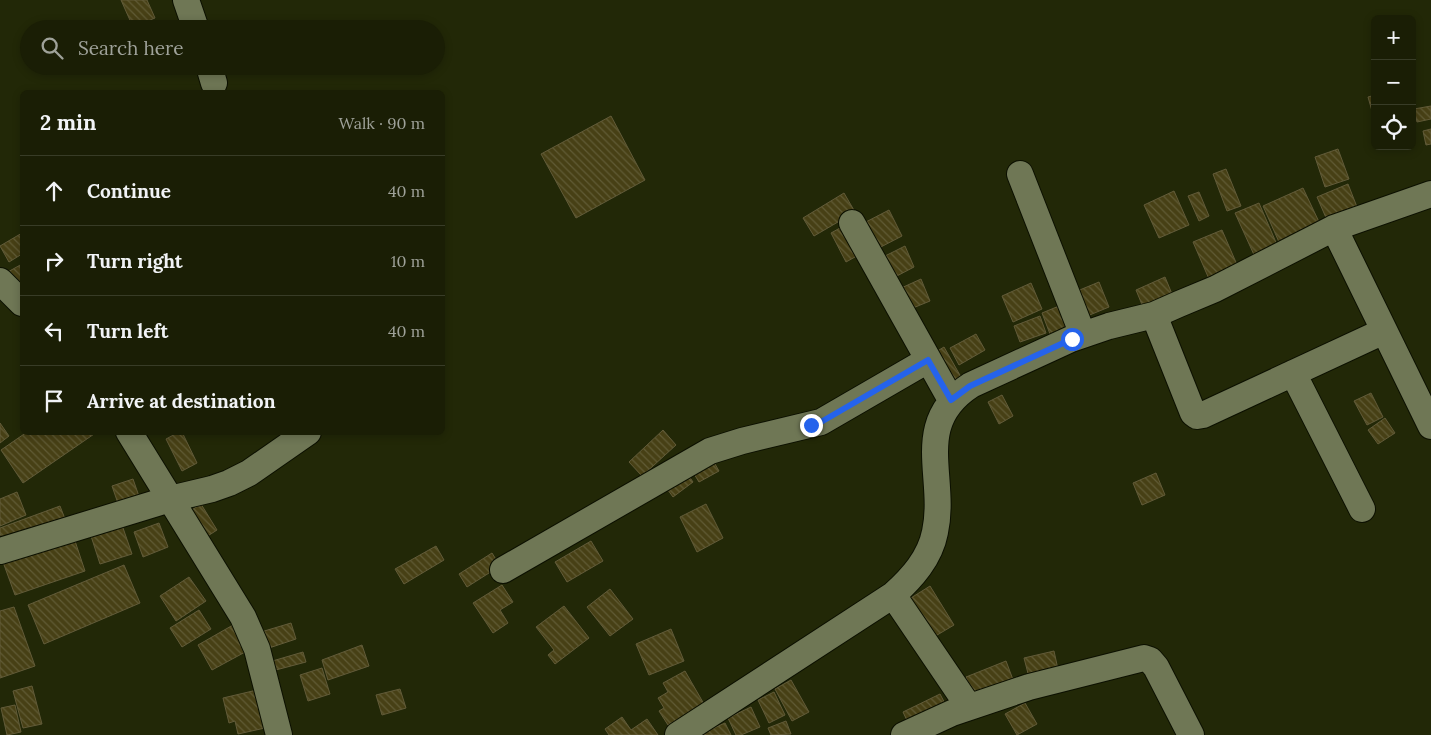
<!DOCTYPE html>
<html lang="en">
<head>
<meta charset="utf-8">
<style>
	:root { --surface:#1a1e05; --page:#23270f; --text:#f1f3f6; --muted:#9fa29a; --line:#383c27 }
	body { margin:0; font-family:Lora,serif; background:var(--page); color:var(--text) }
	.controls { position:absolute; right:15px; top:15px; display:grid; overflow:hidden; border-radius:8px; box-shadow:0 2px 8px #0003 }
	.controls button { width:45px; height:45px; display:grid; place-items:center; padding:0; border:0; border-bottom:1px solid var(--line); background:var(--surface); color:var(--text); font:25px sans-serif }
	.stop { position:absolute; width:15px; height:15px; margin:-11px; border:4px solid #2563eb; border-radius:50%; background:#fff }
	.stop.end { background:#2563eb; border-color:#fff; box-shadow:0 1px 5px #0008 }
	.list { margin:0; padding:0; list-style:none }
	h2 { display:flex; justify-content:space-between; align-items:center; height:65px; margin:0; padding:0 20px; font-size:21px }
	h2 small { font-size:16px; font-weight:400; color:var(--muted) }
	.list li { display:grid; grid-template-columns:32px 1fr auto; gap:15px; align-items:center; box-sizing:border-box; height:70px; padding:0 20px; border-top:1px solid var(--line) }
	.list b { display:block; font-size:19px; white-space:nowrap }
	.list em { font-size:16px; font-style:normal; color:var(--muted) }
	.icon { flex:none; width:28px; height:28px; fill:none; stroke:currentColor; stroke-width:2; stroke-linecap:round; stroke-linejoin:round }
	.map { position:relative; flex:none; width:1431px; height:735px; overflow:hidden }
	.search { position:absolute; background:var(--surface); box-shadow:0 2px 8px #0003; left:20px; top:20px; width:425px; height:55px; display:flex; align-items:center; gap:12px; box-sizing:border-box; padding:0 18px; border-radius:28px; color:var(--muted); font-size:19px }
	.panel { position:absolute; background:var(--surface); box-shadow:0 2px 8px #0003; left:20px; top:90px; width:425px; height:345px; border-radius:8px }
	.map>svg:first-child { display:block }
</style>
</head>
<body>
<div class="map">
<svg width="1431" height="735" viewBox="0 0 1431 735">
	<defs>
		<pattern id="building-back-hatch" width="6" height="6" patternUnits="userSpaceOnUse" patternTransform="scale(1.25)"><rect width="6" height="6" fill="#474015"/><path d="M-1 5l2 2M0 0l6 6M5-1l2 2" fill="none" stroke="#605b35"/></pattern>
	</defs>
	<rect width="100%" height="100%" fill="#222807"/>
	<path fill="url(#building-back-hatch)" stroke="#625b39" d="M121,0H147L155,18L133,27Z
		M1375,95V118H1374L1368,97Z
		M1431,106V119L1417,122L1414,109Z
		M611,116L645,180L576,218L541,154Z
		M1431,129V144L1426,145L1423,131Z
		M1338,149L1349,179L1325,187L1315,157Z
		M1226,169L1241,206L1227,211L1213,174Z
		M1348,184L1357,207L1327,220L1317,197Z
		M1303,188L1320,224L1279,242L1263,206Z
		M1174,191L1189,225L1159,238L1144,205Z
		M1199,192L1209,216L1199,221L1188,196Z
		M844,193L855,212L814,236L803,218Z
		M1259,203L1278,247L1255,257L1235,213Z
		M889,210L902,236L875,250L862,224Z
		M849,223L864,252L846,262L831,233Z
		M1222,230L1238,267L1209,279L1193,242Z
		M22,233V254L9,262L0,246Z
		M905,246L914,267L893,278L883,257Z
		M22,264V295L6,273Z
		M1165,277L1172,294L1143,307L1136,290Z
		M921,279L930,301L908,310L899,289Z
		M1099,282L1109,307L1080,319L1070,294Z
		M1031,283L1042,309L1013,322L1002,296Z
		M1064,304L1073,325L1050,334L1042,313Z
		M1040,316L1046,333L1020,342L1014,326Z
		M976,334L985,350L959,365L950,348Z
		M944,347L965,384L950,393L929,356Z
		M1371,393L1383,417L1367,425L1354,401Z
		M1002,395L1013,416L999,424L988,402Z
		M1385,418L1395,433L1378,444L1368,430Z
		M0,423L9,436L0,443Z
		M663,430L676,445L642,476L629,462Z
		M27,432H97L23,483L1,450Z
		M179,432H182L197,463L182,471L166,439Z
		M711,457L719,471L699,482L691,469Z
		M686,472L693,482L673,497L665,486Z
		M1156,473L1165,495L1142,505L1133,483Z
		M133,479L142,505L121,512L112,486Z
		M17,492L26,515L0,526V499Z
		M201,504L217,530L200,541L184,515Z
		M706,504L723,538L697,552L680,517Z
		M60,506L67,524L5,547L0,533V528Z
		M159,523L168,547L143,557L134,532Z
		M122,525L132,554L100,564L91,536Z
		M74,538L85,571L15,595L3,562Z
		M591,541L603,561L567,582L555,562Z
		M436,546L444,560L404,584L395,569Z
		M492,553L500,566L467,587L459,574Z
		M124,565L140,603L44,644L28,605Z
		M189,577L206,601L176,621L160,596Z
		M502,585L513,602L500,610L508,623L493,633L473,603Z
		M930,586L954,625L927,641L903,603Z
		M610,589L633,619L610,636L587,607Z
		M564,606L589,638L555,664L548,655L554,650L536,627Z
		M14,607L35,666L0,678V611Z
		M199,610L211,629L182,647L170,628Z
		M291,623L296,639L266,649L261,632Z
		M233,625L247,651L212,670L198,645Z
		M671,629L684,661L649,675L636,644Z
		M362,645L369,666L328,680L322,660Z
		M1054,651L1059,674L1030,681L1024,658Z
		M303,652L306,662L272,671L269,662Z
		M1006,661L1015,685L975,701L966,677Z
		M322,668L330,694L308,701L300,675Z
		M685,671L704,704L668,725L659,711L664,708L658,698L668,692L663,683Z
		M791,680L809,712L792,721L775,689Z
		M32,686L42,724L23,728L13,691Z
		M400,689L406,708L382,715L376,695Z
		M257,690L265,728L238,734L235,721L229,723L223,698Z
		M774,692L785,715L769,723L758,700Z
		M940,694L949,711L911,729L903,712Z
		M1025,703L1037,724L1017,735L1005,714Z
		M15,705L21,732L7,735L1,708Z
		M751,707L760,727L741,735H736L728,718Z
		M622,717L631,730L647,719L658,735H609L605,729Z
		M786,721L791,734L771,735L768,728Z
		M725,723L731,735H698Z"/>
	<g fill="none" stroke-linecap="round" stroke-linejoin="round">
		<defs>
			<path id="minor" d="M186,0L196,29
				M209,66L214,83
				M1020,174L1083,335
				M852,223L951,400
				M1334,228L1431,426
				M0,281L22,303
				M1154,315L1193,413L1197,416L1203,415L1384,331
				M1293,373L1362,509
				M129,432L243,617L257,649L279,735
				M0,551L170,499L212,489L229,483L249,473L308,432
				M503,570L710,451L742,441L821,422L928,360
				M893,595L969,707
				M678,735L893,595C912,578 930,558 935,532C947,477 911,424 971,385L1071,339L1109,326L1154,315L1179,304L1215,289L1334,228L1431,194
				M904,735L952,713L1029,687L1144,658L1150,660L1156,667L1191,735"/>
		</defs>
		<use href="#minor" stroke="#0c1000" stroke-width="28"/>
		<use href="#minor" stroke="#6f7755" stroke-width="26"/>
	</g>
	<g fill="none" stroke-linecap="round" stroke-linejoin="round">
		<path stroke="#2563eb" stroke-width="6" d="M811,425L821,422L928,360L951,400L970,386L1072,339"/>
	</g>
</svg>
<div class="controls">
<button>+</button>
<button>−</button>
<button><svg class="icon" aria-label="locate" viewBox="0 0 24 24"><circle cx="12" cy="12" r="6"/><path d="M12 2v4M12 18v4M2 12h4M18 12h4"/></svg></button>
</div>
<div class="stop" style="left:1072px;top:339px"></div>
<div class="stop end" style="left:811px;top:425px"></div>
<div class="search"><svg class="icon" aria-label="search" viewBox="0 0 24 24"><circle cx="10" cy="10" r="6"/><path d="M15 15l6 6"/></svg>Search here</div>
<section class="panel">
<h2>2 min<small>Walk · 90 m</small></h2>
<ul class="list">
<li><svg class="icon" aria-label="ahead" viewBox="0 0 24 24"><path d="M12 20V5M6 11l6-6 6 6"/></svg><div><b>Continue</b></div><em>40 m</em></li>
<li><svg class="icon" aria-label="right" viewBox="0 0 24 24"><path d="M7 20v-9h11M14 6l5 5-5 5"/></svg><div><b>Turn right</b></div><em>10 m</em></li>
<li><svg class="icon" aria-label="left" viewBox="0 0 24 24"><path d="M17 20v-9H6M10 6l-5 5 5 5"/></svg><div><b>Turn left</b></div><em>40 m</em></li>
<li><svg class="icon" aria-label="arrive" viewBox="0 0 24 24"><path d="M6 21V4h12l-3 4 3 4H6"/></svg><div><b>Arrive at destination</b></div></li>
</ul>
</section>
</div>
</body>
</html>
